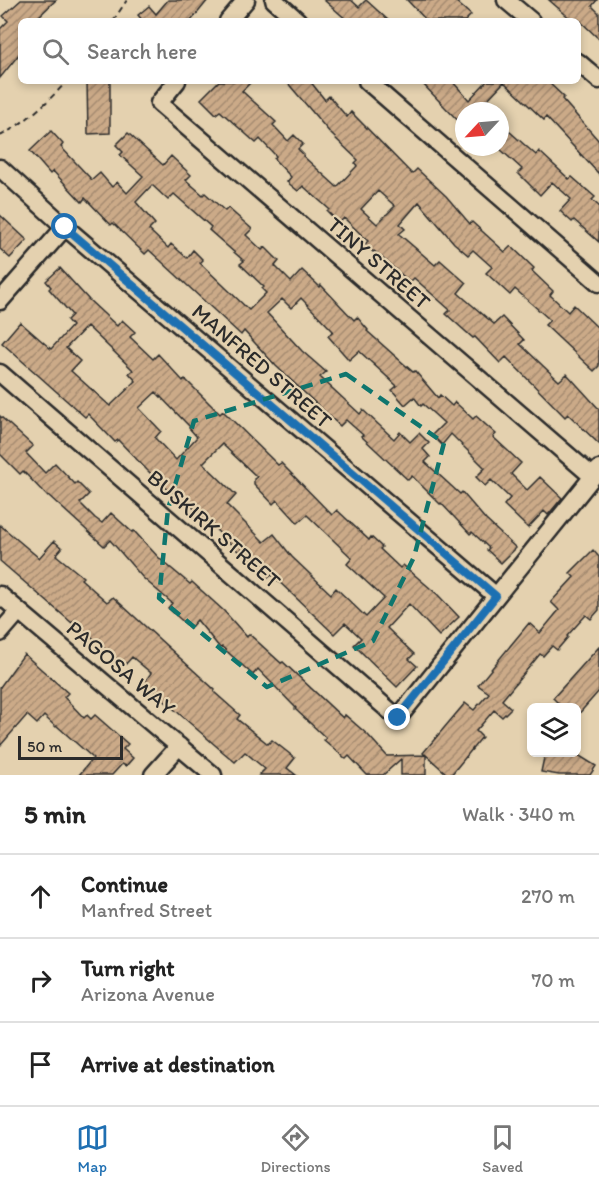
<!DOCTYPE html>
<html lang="en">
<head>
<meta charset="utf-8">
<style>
	:root { --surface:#fff; --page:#f2f2f2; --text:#222; --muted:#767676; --line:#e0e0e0; --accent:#1f6fb2 }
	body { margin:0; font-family:Itim,sans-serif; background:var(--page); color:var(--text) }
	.controls { position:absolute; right:18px; bottom:18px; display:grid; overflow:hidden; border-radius:9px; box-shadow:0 3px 9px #0003 }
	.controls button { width:54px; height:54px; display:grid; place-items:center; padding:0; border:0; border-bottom:2px solid var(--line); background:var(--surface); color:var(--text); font:30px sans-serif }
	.compass { position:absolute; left:455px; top:102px; width:54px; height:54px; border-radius:50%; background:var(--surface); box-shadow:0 3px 9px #0003; rotate:244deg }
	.scale { position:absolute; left:18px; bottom:15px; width:105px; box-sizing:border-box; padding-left:6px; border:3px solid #2b2b2b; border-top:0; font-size:16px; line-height:21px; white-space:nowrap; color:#2b2b2b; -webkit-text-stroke:4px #e4d1af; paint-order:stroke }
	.stop { position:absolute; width:18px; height:18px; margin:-14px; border:4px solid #1f6fb2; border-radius:50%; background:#fff }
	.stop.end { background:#1f6fb2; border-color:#fff; box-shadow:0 2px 6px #0008 }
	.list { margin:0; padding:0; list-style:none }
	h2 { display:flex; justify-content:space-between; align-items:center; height:78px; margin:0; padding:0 24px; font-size:26px }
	h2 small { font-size:20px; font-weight:400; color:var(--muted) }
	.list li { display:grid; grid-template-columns:39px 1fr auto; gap:18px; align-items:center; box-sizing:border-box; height:84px; padding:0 24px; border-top:2px solid var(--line) }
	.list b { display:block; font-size:22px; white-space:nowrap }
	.list p { margin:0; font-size:20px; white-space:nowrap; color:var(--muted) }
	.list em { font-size:20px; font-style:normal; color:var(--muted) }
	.icon { flex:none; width:33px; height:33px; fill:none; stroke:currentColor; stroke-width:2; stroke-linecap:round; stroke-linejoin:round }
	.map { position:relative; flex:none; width:599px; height:775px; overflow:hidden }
	.search { position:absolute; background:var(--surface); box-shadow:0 3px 9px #0003; left:18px; right:18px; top:18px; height:66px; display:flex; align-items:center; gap:15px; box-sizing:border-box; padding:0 21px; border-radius:9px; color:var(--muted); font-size:22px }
	.sheet { height:330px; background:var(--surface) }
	nav { display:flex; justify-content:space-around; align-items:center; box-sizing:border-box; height:84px; border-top:2px solid var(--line); background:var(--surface); font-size:16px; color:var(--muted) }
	nav a { display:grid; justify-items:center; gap:3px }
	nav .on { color:var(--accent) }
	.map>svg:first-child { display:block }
</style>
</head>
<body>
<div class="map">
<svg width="599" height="775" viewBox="0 0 599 775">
	<defs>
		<pattern id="building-hatch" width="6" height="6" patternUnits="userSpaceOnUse" patternTransform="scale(1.5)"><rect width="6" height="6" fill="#cbaa88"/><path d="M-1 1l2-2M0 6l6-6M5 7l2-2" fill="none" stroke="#a58b6f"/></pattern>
	</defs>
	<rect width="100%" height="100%" fill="#e4d1af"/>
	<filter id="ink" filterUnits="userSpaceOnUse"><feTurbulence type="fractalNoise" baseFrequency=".0167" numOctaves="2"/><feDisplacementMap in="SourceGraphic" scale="12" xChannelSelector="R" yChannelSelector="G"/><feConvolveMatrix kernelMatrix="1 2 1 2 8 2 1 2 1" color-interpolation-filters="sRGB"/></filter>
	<g filter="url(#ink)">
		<path fill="url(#building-hatch)" stroke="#2b2b2b" stroke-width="1.5" fill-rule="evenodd" d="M21,0H56L34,21H21V52L0,78V29L8,21L3,16Z
			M168,0H208L191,21H143L138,15L149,6L156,14Z
			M324,0H351L359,7L366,0L389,21H348Z
			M407,0H454L471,15L465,21H427Z
			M549,0H597L592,6L599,13V39L579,20L573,21Z
			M87,81H110V133L88,134Z
			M219,81H252L242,91L276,122L273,125L288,141L294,135L303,144L298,149L304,155L303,156L337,187L357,166L355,163L358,160L331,134L286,81H310L325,100L329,96L347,117L351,112L412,174L417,169L446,196L470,224L472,222L505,252L511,246L534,268L532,271L553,291L550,295L568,312L574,305L599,329V366L594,371L545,325L550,320L515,289L510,295L486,273L492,267L473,250L468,255L454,243L419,202L400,224L405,229L399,234L435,265L440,260L466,283L458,293L494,324L502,317L524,340L520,344L559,381L567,374L599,409V444L568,414L565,417L506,357L500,363L475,337L473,338L446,314L450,310L414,278L410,282L374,251L373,252L365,244L368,241L344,218L339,223L327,211L329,209L303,186L298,191L287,182L291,177L274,159L276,156L260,139L256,143L220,111L216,114L201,99ZM378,191L395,206L377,224L361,209Z
			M420,81H452L469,100L487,81H547L564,97L562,99L599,141V174L546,117L544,120L504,82L486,101L497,111H464V127Z
			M500,123L536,155L539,151L569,179L572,177L595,197L592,200L599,206V242L574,220L572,222L560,211L571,199L552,182L540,195L518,173L522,169L500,149Z
			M51,131L63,144L61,147L92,180L100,173L112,187L117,182L127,193L143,176L120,155L123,152L116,145L128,133L163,165L171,156L191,175L186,180L203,195L205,193L225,211L228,208L252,229L246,235L262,250L265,247L279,261L275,266L291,282L302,270L320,287L321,285L354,320L357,317L368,330L367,331L413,372L415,371L438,398L440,395L452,406L455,402L473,419L476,416L496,434L493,437L521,463L511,474L527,490L540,477L562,498L548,515L544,511L528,528L504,505L510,498L491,480L485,486L476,477L485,468L451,434L442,445L432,435L444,423L423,404L421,406L414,397L405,405L392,390L397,386L359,351L349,360L328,336L333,331L301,298L291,308L282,299L267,313L302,351L326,372L320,377L360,414L363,410L394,439L400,432L410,442L419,433L429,443L423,449L430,457L425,462L460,494L462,492L486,520L516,548L501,563L487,550L489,548L472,532L470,534L441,503L440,504L412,476L408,480L361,436L363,435L346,420L340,426L276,366L244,331L241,335L149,250L145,254L113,223L111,225L85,198L82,202L53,171L50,174L30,151ZM152,185L168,200L174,194L211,227L209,230L244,261L240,264L264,287L262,289L266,293L249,310L200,263L203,260L193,250L187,258L171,244L168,248L149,230L155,224L136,202Z
			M0,215L27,240L10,258L0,249Z
			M60,268L89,300L117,326L122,320L135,332L130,337L153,359L158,354L183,381L185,379L220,414L223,411L278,465L281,463L332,515L337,510L369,540L371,537L382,547L380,549L400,568L403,565L438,595L459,617L439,636L409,604L387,628L414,654L409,659L417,666L397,687L354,645L361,638L345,623L334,634L272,575L268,578L242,549L239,552L180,495L177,498L147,470L118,440L115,442L88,414L85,417L2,343L20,322L51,349L72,326L67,320L72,315L49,289L51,287L46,281ZM87,326L133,370L129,373L136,381L110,406L71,371L80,361L66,348ZM156,392L190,427L189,428L197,437L176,460L155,438L161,431L139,408ZM222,444L257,477L254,479V484L273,504L277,500L298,523L307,515L352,558L347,564L384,598L366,617L336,588L331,594L292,557L274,534L264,542L227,505L236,495L203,463Z
			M0,416L33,446L26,453L45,473L55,463L75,484L77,482L89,494L80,503L95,518L102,523L111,513L132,532L134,531L160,559L190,584L192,582L224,611L247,637L249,634L281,663L283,662L343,718L345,715L368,735L387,756L425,755L423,753L465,703L474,710L489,693L478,685L529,623L540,633L559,610L551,602L574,577L570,573L593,550L599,557V610L591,619L586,615L567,636L568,637L557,650L552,646L543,656L540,654L502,700L511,708L502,717L494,710L476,731L482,737L451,775H448L426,755V775H401V759L383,775H367L349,756L346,759L324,740L326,738L295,709L296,708L258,669L253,675L222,647L220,648L197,620L190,628L168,608L172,603L143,578L110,540L104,546L48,495L47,496L23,471L20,474L0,454Z
			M0,525L39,558L54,541L62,548L56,555L83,577L81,579L107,602L113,597L215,690L214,692L240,715L237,719L268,744L272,740L295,758L287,768L296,775H259L265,769L245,752L235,762L223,752L144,683L151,673L132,657L124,666L74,621L72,623L0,561Z
			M599,647V691L576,717V708H563L553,698Z
			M24,654L68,693L64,697L84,718L87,715L91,719L95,715L128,744L123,749L133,758L126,766L122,764L112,775H79L93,758L57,726L56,727L44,716L37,724L27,715L0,746V687Z
			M545,753H575L596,766L590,775H559L541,772Z"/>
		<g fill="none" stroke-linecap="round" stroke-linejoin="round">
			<defs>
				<path id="street" d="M274,0L298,21
					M506,0L531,21
					M228,21L246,0
					M578,62L599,80
					M177,81L159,103L592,476
					M367,81L599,283
					M0,168L65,227L496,596
					M0,301L65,227
					M0,373L398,718L599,469
					M0,595L213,775
					M0,633L19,611
					M153,775L179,746"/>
			</defs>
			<use href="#street" stroke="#2b2b2b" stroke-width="21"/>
			<path stroke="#2b2b2b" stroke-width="2" stroke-dasharray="6 4.5" stroke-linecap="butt" d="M113,21L127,0
				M0,136C26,122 47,103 67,81"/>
			<use href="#street" stroke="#e4d1af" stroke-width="16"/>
		</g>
	</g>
	<g fill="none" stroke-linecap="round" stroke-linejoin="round" filter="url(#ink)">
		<path stroke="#1f6fb2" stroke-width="8" d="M65,227L496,596L398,718"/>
	</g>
	<path fill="none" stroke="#0f766e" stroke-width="4.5" stroke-dasharray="12 8" stroke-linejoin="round" d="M346,374L444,443L414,557L373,641L267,687L159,598L168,509L194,421Z"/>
	<g text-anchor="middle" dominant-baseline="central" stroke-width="4.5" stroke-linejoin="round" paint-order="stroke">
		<g font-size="22" fill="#2b2b2b" stroke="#e4d1af">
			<text transform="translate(379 263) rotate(41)">TINY STREET</text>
			<text transform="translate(262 366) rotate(41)">MANFRED STREET</text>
			<text transform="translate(214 529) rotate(41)">BUSKIRK STREET</text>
			<text transform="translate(121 668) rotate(40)">PAGOSA WAY</text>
		</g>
	</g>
</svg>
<div class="controls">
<button><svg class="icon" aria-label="layers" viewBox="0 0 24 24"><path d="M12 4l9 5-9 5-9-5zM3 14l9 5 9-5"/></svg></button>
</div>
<svg class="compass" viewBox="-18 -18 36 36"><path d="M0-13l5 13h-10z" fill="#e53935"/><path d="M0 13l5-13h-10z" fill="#767676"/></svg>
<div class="scale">50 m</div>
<div class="stop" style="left:65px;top:227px"></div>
<div class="stop end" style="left:398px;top:718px"></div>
<div class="search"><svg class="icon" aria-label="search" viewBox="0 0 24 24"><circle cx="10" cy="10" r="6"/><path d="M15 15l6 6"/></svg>Search here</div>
</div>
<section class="sheet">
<h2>5 min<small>Walk · 340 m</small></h2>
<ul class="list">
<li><svg class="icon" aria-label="ahead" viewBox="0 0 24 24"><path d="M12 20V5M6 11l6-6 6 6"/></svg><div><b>Continue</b><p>Manfred Street</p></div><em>270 m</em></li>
<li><svg class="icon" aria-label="right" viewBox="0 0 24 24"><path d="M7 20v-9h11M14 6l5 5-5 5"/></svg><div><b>Turn right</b><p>Arizona Avenue</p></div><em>70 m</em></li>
<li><svg class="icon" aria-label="arrive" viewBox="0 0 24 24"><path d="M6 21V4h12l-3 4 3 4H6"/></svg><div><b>Arrive at destination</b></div></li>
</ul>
</section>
<nav>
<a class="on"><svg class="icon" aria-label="map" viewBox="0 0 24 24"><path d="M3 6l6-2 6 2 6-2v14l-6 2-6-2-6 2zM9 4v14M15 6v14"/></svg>Map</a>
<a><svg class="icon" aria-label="directions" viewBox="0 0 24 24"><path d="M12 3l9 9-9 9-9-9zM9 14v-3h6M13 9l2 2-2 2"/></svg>Directions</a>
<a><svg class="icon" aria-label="saved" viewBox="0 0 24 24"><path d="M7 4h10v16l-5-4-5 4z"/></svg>Saved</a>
</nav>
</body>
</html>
